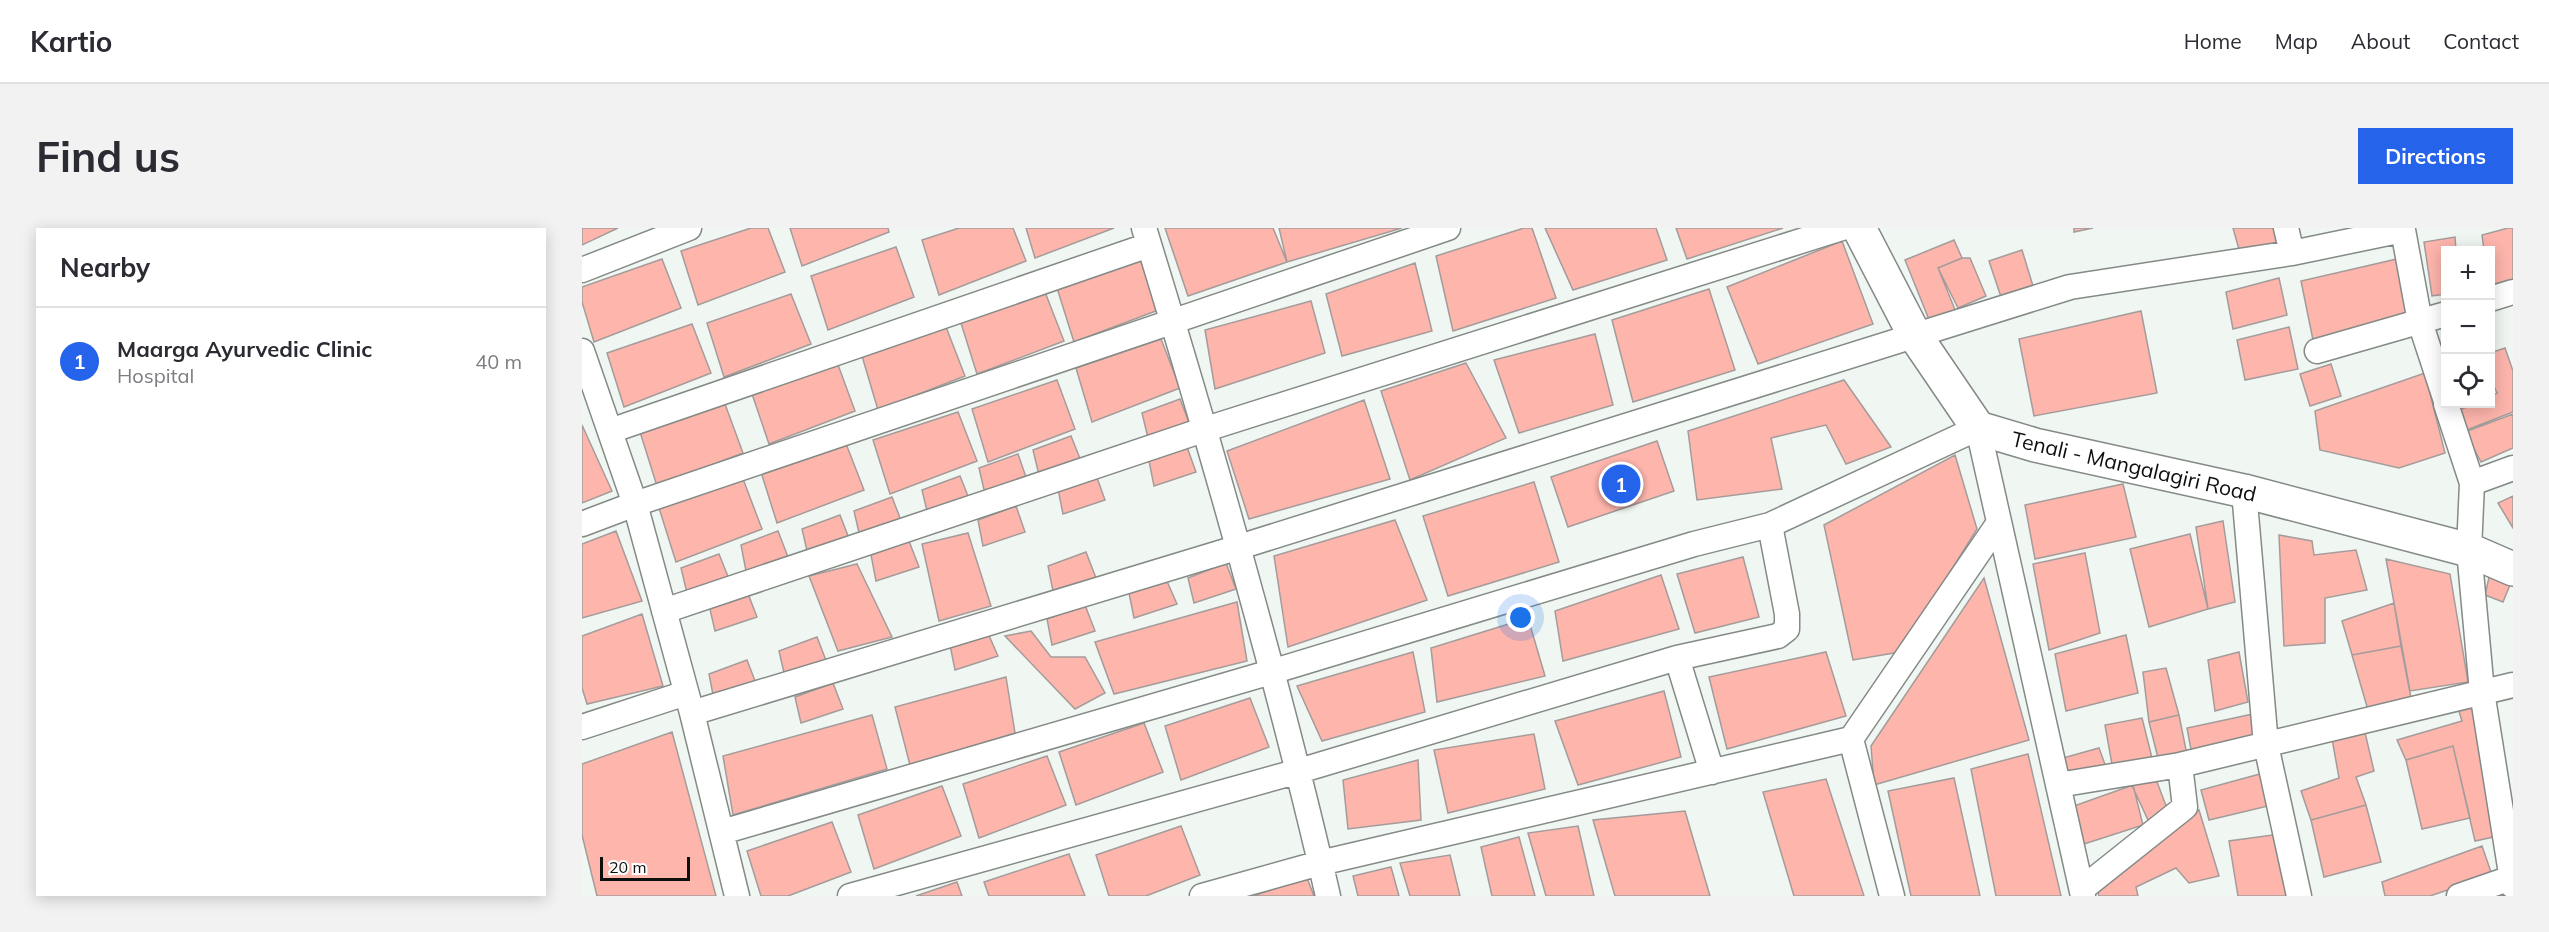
<!DOCTYPE html>
<html lang="en">
<head>
<meta charset="utf-8">
<style>
	:root { --surface:#fff; --page:#f2f2f3; --text:#2b2b33; --muted:#7c7c81; --line:#e1e1e2; --accent:#2563eb }
	body { margin:0; font-family:Mulish,sans-serif; background:var(--page); color:var(--text) }
	.controls { position:absolute; right:18px; top:18px; display:grid; overflow:hidden; border-radius:0px; box-shadow:0 3px 15px #0003 }
	.controls button { width:54px; height:54px; display:grid; place-items:center; padding:0; border:0; border-bottom:2px solid var(--line); background:var(--surface); color:var(--text); font:30px sans-serif }
	.scale { position:absolute; left:18px; bottom:15px; width:90px; box-sizing:border-box; padding-left:6px; border:3px solid #0d0f0d; border-top:0; font-size:16px; line-height:21px; white-space:nowrap; color:#0d0f0d; -webkit-text-stroke:4px #fff; paint-order:stroke }
	.you { position:absolute; left:939px; top:390px; width:21px; height:21px; margin:-15px; border:4px solid #fff; border-radius:50%; background:#1a73e8; box-shadow:0 0 0 9px #1a73e833 }
	.badge { display:grid; place-items:center; width:39px; height:39px; border-radius:50%; background:var(--accent); color:#fff; font-size:20px; font-weight:700 }
	.pin { position:absolute; translate:-50% -50%; border:3px solid #fff; box-shadow:0 2px 6px #0006 }
	.list { margin:0; padding:0; list-style:none }
	h2 { display:flex; justify-content:space-between; align-items:center; height:78px; margin:0; padding:0 24px; font-size:26px }
	h2 small { font-size:20px; font-weight:400; color:var(--muted) }
	.list li { display:grid; grid-template-columns:39px 1fr auto; gap:18px; align-items:center; box-sizing:border-box; height:108px; padding:0 24px; border-top:2px solid var(--line) }
	.list b { display:block; font-size:22px; white-space:nowrap }
	.list p { margin:0; font-size:20px; white-space:nowrap; color:var(--muted) }
	.list em { font-size:20px; font-style:normal; color:var(--muted) }
	.icon { flex:none; width:33px; height:33px; fill:none; stroke:currentColor; stroke-width:2; stroke-linecap:round; stroke-linejoin:round }
	.map { position:relative; flex:none; width:1931px; height:668px; overflow:hidden; border-radius:0px }
	header { display:flex; align-items:center; gap:36px; box-sizing:border-box; height:84px; padding:0 30px; background:var(--surface); border-bottom:2px solid var(--line) }
	header strong { font-size:28px }
	nav { display:flex; gap:33px; margin-inline-start:auto; font-size:21px }
	.intro { display:flex; align-items:center; justify-content:space-between; box-sizing:border-box; height:144px; padding:0 36px }
	h1 { margin:0; font-size:42px }
	.button { padding:15px 27px; border-radius:0px; background:var(--accent); color:#fff; font-size:21px; font-weight:700 }
	main { display:flex; gap:36px; padding:0 36px }
	aside { flex:1; background:var(--surface); border-radius:0px; box-shadow:0 3px 15px #0003 }
	.map>svg:first-child { display:block }
</style>
</head>
<body>
<header>
<strong>Kartio</strong>
<nav><a>Home</a><a>Map</a><a>About</a><a>Contact</a></nav>
</header>
<div class="intro"><h1>Find us</h1><a class="button">Directions</a></div>
<main>
<aside>
<h2>Nearby<small></small></h2>
<ul class="list">
<li><span class="badge">1</span><div><b>Maarga Ayurvedic Clinic</b><p>Hospital</p></div><em>40 m</em></li>
</ul>
</aside>
<div class="map">
<svg width="1931" height="668" viewBox="0 0 1931 668">
	<rect width="100%" height="100%" fill="#f0f6f1"/>
	<path fill="#fdb5ac" stroke="#a49c9b" stroke-width="1.5" d="M0,0H36L0,17Z
		M169,0H186L203,44L116,77L99,23Z
		M208,0H306L307,4L220,38Z
		M377,0H431L444,33L357,67L340,12Z
		M444,0H532L453,30Z
		M583,0H691L705,34L606,68Z
		M697,0H820L705,34Z
		M942,0H950L974,70L871,103L854,28Z
		M963,0H1074L1085,32L991,62Z
		M1094,0H1201L1105,31Z
		M1492,0H1511L1492,4Z
		M1651,0H1693L1697,14L1658,25Z
		M1926,0H1931V52L1908,57V22H1902L1900,7Z
		M1873,9L1874,22H1864V66L1850,68L1842,14Z
		M1372,12L1380,30L1356,40L1376,89L1350,99L1323,32Z
		M1260,13L1291,96L1176,136L1145,59Z
		M314,19L332,69L246,102L229,48Z
		M1440,22L1451,58L1419,69L1407,33Z
		M1380,30H1388L1404,68L1376,80L1356,40Z
		M80,31L99,80L12,114L0,74V59Z
		M1815,31L1827,88L1731,112L1719,53Z
		M560,32L579,81L492,114L475,60Z
		M833,35L850,103L760,128L744,66Z
		M1697,50L1705,87L1651,101L1644,64Z
		M1127,61L1153,142L1051,174L1030,92Z
		M463,64L482,113L395,146L378,92Z
		M209,66L229,116L142,149L125,95Z
		M729,73L743,125L633,161L623,102Z
		M1559,83L1575,165L1452,188L1437,111Z
		M110,96L129,145L42,179L25,125Z
		M364,99L383,148L296,182L280,128Z
		M1707,99L1716,141L1663,152L1655,112Z
		M1013,106L1031,177L937,205L912,132Z
		M579,111L598,160L510,194L494,140Z
		M1923,120L1931,143V184L1882,203L1875,183L1892,176H1908V168L1915,165L1908,149V125Z
		M255,134L273,183L187,216L169,163Z
		M884,135L924,210L828,252L799,163Z
		M1749,136L1759,168L1728,178L1718,146Z
		M1843,145L1863,225L1817,240L1738,222L1733,183Z
		M475,152L493,201L406,234L390,181Z
		M1262,152L1309,219L1264,236L1244,197L1189,210L1200,261L1115,272L1106,203Z
		M598,171L608,197L566,210L560,185Z
		M782,172L808,251L667,291L645,223Z
		M143,176L161,225L75,258L58,204Z
		M376,184L395,233L308,266L291,212Z
		M1931,186V220L1899,234L1883,204Z
		M0,197L30,263L0,275Z
		M489,208L499,233L457,247L451,222Z
		M263,213L282,262L195,295L178,241Z
		M1075,213L1092,263L986,299L969,249Z
		M605,219L614,244L572,258L567,233Z
		M436,226L445,252L403,266L397,240Z
		M1373,227L1395,301L1318,424L1271,432L1242,297Z
		M514,247L523,272L481,286L476,261Z
		M378,248L388,273L346,287L340,262Z
		M161,251L180,301L94,334L77,280Z
		M952,254L977,334L866,368L841,288Z
		M1541,256L1554,309L1453,331L1443,277Z
		M1931,268V300L1916,275Z
		M310,269L320,295L278,309L272,283Z
		M434,278L443,304L401,318L396,292Z
		M258,287L268,313L226,327L220,301Z
		M813,292L845,372L706,419L692,328Z
		M1641,293L1653,374L1626,381L1614,299Z
		M34,303L60,373L0,390V316Z
		M196,303L206,329L164,343L159,317Z
		M386,305L409,378L357,393L340,316Z
		M1608,306L1626,381L1567,399L1548,321Z
		M1697,307L1730,313L1732,327L1774,322L1785,362L1743,370V415L1702,418Z
		M327,313L337,339L294,353L289,327Z
		M504,324L514,350L471,363L466,338Z
		M1503,325L1518,405L1467,422L1451,336Z
		M137,326L147,351L105,365L99,340Z
		M1161,329L1177,389L1113,405L1095,346Z
		M1804,331L1868,346L1886,454L1828,463Z
		M644,335L654,361L612,375L606,350Z
		M275,336L310,409L256,423L227,348Z
		M1908,345L1930,352L1921,374L1903,367Z
		M1079,347L1097,401L981,433L973,383Z
		M1402,350L1447,512L1292,557L1289,518Z
		M584,351L595,376L552,390L547,365Z
		M165,363L175,389L133,403L127,377Z
		M655,374L665,433L532,466L513,414Z
		M1812,375L1819,418L1770,427L1760,393Z
		M503,377L513,403L470,417L465,391Z
		M60,386L81,458L5,476L0,460V408Z
		M946,390L963,448L855,474L849,420Z
		M405,403L416,428L373,442L368,417Z
		M449,403L469,429H503L523,465L493,481L423,408Z
		M1544,407L1556,465L1484,483L1473,426Z
		M235,409L245,435L203,449L197,423Z
		M1819,418L1829,470L1786,482L1770,427Z
		M831,424L843,484L740,513L715,458Z
		M1244,424L1264,488L1145,521L1127,449Z
		M1657,424L1666,474L1633,483L1626,432Z
		M165,432L175,458L132,472L127,446Z
		M1584,440L1597,487L1567,494L1561,444Z
		M424,449L433,505L328,537L313,479Z
		M251,455L261,481L219,495L213,469Z
		M1082,463L1099,529L996,557L973,493Z
		M1898,467L1921,607L1893,613L1871,518L1824,532L1815,512L1880,493L1874,474Z
		M668,470L687,519L599,552L583,498Z
		M1671,486L1675,518L1610,527L1605,500Z
		M290,487L305,541L151,587L141,528Z
		M1597,487L1605,527L1577,534L1567,494Z
		M1560,490L1571,534L1531,542L1523,497Z
		M562,495L581,544L494,577L477,524Z
		M1781,496L1792,543L1774,549L1784,577L1729,592L1719,563L1757,550L1749,505Z
		M90,504L134,668H15L0,607V536Z
		M952,506L963,561L866,585L852,522Z
		M1871,518L1888,590L1840,601L1824,532Z
		M1517,520L1525,542L1486,549L1481,530Z
		M1446,526L1479,668H1414L1389,541Z
		M465,528L484,577L397,610L381,556Z
		M836,532L839,592L766,601L761,552Z
		M1572,546L1586,583L1566,592L1547,551Z
		M1678,546L1686,578L1627,592L1619,562Z
		M1372,550L1398,668H1329L1306,563Z
		M1244,551L1282,668H1212L1181,564Z
		M1551,557L1561,597L1502,616L1492,578Z
		M360,558L379,608L292,641L276,587Z
		M1784,577L1799,634L1742,649L1729,592Z
		M1617,582L1637,648L1607,655L1594,640L1554,659L1556,668H1517L1514,657Z
		M1103,583L1128,668H1033L1011,592Z
		M250,594L269,644L206,668H179L165,623Z
		M599,598L618,647L564,668H527L514,627Z
		M996,598L1012,668H964L946,605Z
		M1698,606L1708,668H1656L1647,613Z
		M937,609L953,668H910L899,619Z
		M1900,618L1910,647L1848,668H1803L1800,654Z
		M487,626L503,668H407L402,654Z
		M868,627L878,668H828L818,635Z
		M809,639L817,668H776L771,648Z
		M725,650L732,668H671Z
		M375,654L380,668H334Z"/>
	<g fill="none" stroke-linecap="round" stroke-linejoin="round">
		<defs>
			<path id="minor" d="M562,0C630,221 694,443 746,668
				M1704,0L1710,25L1821,2L1838,94L1864,173
				M0,42L107,0
				M1908,71L1931,64
				M0,123L53,276L110,485L155,668
				M1735,123L1864,86
				M1864,176L1890,255L1887,322L1900,464L1931,658
				M28,203L567,17
				M1890,255L1931,240
				M1662,263L1684,517L1717,668
				M0,296L53,276L866,0
				M82,383L621,202L1260,0
				M1095,430L1130,544
				M110,485L654,320L1488,59L1710,25
				M0,499L104,465
				M1476,557L1598,537L1931,457
				M140,604L689,444L1112,316L1188,297L1396,200L1501,668
				M1500,661L1603,579L1598,537
				M268,668L717,543L1095,430L1196,408L1205,401V386L1188,297
				M620,668L738,635L1269,511
				M1310,668L1269,511L1416,296
				M1877,668L1929,650"/>
			<path id="primary" d="M1277,0L1332,106L1396,200L1453,217L1662,263L1887,322L1931,341"/>
		</defs>
		<use href="#minor" stroke="#848a86" stroke-width="27"/>
		<use href="#primary" stroke="#848a86" stroke-width="36"/>
		<use href="#minor" stroke="#fff" stroke-width="24"/>
		<use href="#primary" stroke="#fff" stroke-width="33"/>
	</g>
	<g text-anchor="middle" dominant-baseline="central" stroke-width="4.5" stroke-linejoin="round" paint-order="stroke">
		<g font-size="21" fill="#0d0f0d" stroke="#fff">
			<text transform="translate(1552 238) rotate(13)">Tenali - Mangalagiri Road</text>
		</g>
	</g>
</svg>
<div class="controls">
<button>+</button>
<button>−</button>
<button><svg class="icon" aria-label="locate" viewBox="0 0 24 24"><circle cx="12" cy="12" r="6"/><path d="M12 2v4M12 18v4M2 12h4M18 12h4"/></svg></button>
</div>
<div class="scale">20 m</div>
<div class="you"></div>
<div class="pin badge" style="left:1039px;top:256px">1</div>
</div>
</main>
</body>
</html>
